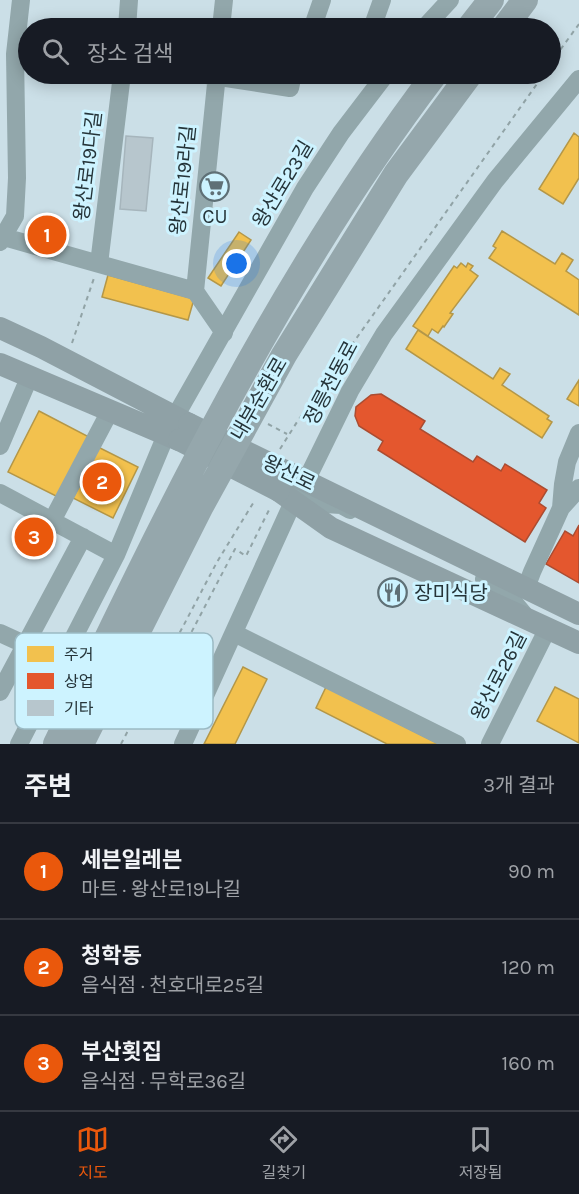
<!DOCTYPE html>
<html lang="ko">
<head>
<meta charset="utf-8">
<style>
	:root { --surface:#171b24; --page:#242831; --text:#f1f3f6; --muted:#9ea1a6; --line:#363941; --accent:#ea580c }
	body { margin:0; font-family:Karla,"Noto Sans KR",sans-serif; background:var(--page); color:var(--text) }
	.you { position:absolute; left:237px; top:264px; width:21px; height:21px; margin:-15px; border:4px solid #fff; border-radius:50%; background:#1a73e8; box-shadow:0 0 0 9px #1a73e833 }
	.badge { display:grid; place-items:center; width:39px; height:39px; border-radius:50%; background:var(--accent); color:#fff; font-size:20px; font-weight:700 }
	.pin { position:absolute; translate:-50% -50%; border:3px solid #fff; box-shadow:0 2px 6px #0006 }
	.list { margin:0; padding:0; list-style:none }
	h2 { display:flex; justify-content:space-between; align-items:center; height:78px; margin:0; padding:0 24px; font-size:26px }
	h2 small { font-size:20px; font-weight:400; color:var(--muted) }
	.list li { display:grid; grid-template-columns:39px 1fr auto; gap:18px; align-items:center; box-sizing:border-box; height:96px; padding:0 24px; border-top:2px solid var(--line) }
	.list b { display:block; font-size:22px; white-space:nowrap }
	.list p { margin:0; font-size:20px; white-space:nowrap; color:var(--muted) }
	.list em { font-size:20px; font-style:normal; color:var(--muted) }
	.icon { flex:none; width:33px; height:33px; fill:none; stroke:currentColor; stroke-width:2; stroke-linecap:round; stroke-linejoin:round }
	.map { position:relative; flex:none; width:579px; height:744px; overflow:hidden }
	.search { position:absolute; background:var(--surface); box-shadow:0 3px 15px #0003; left:18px; right:18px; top:18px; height:66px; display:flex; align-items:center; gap:15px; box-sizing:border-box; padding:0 21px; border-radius:33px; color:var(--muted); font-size:22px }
	.sheet { height:366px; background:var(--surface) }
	nav { display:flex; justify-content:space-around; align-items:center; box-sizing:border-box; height:84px; border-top:2px solid var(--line); background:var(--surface); font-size:16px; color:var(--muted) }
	nav a { display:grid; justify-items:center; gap:3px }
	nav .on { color:var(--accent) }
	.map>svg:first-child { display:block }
</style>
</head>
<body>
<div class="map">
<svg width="579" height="744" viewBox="0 0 579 744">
	<rect width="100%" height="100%" fill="#cbdfe7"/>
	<path fill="#cbdfe7" d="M483,0H550L529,28H461Z"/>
	<path fill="#f2c14e" stroke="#b49748" stroke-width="1.5" d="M574,133L579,137V178L563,204L539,189Z
		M502,231L555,264L562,253L573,260L566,271L579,280V315L489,258L496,248L493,246Z
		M239,232L251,240L221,286L208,278Z
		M461,263L466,267L468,263L473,266L470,270L478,276L450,313L453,314L444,327L443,326L438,333L432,329L428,336L413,326L454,266L457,268Z
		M108,275L194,299L188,320L102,297Z
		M418,330L493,379L500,368L510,374L502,385L549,416L547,419L552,422L542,438L406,349Z
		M579,380V406L567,399Z
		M39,411L89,437L58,497L8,472Z
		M98,447L138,467L113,518L73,498Z
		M243,667L267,679L235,744H204Z
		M326,687L439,744H387L316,708Z
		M555,687L579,699V743L537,721Z"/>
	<path fill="#e4572e" stroke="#ab4c31" stroke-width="1.5" d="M381,394L425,421L420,429L473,462L477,456L501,471L505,464L547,490L539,503L546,508L525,542L378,450L383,441L359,426L355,416L356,407L371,395Z
		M579,525V583L546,564L565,531L573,536Z"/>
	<path fill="#b7c6cd" stroke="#a6b5bc" stroke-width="1.5" d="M126,136L153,138L146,211L120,209Z"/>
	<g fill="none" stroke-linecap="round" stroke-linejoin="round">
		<path stroke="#91a3a6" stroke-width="2" stroke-dasharray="4.5 4.5" stroke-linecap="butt" d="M550,64L579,24
			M72,343L94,278
			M268,424L287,434
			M280,449L297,422L544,74
			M169,655L180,654L235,549L246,556L270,508
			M139,671L156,680
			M121,744L217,562L255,500"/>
		<path stroke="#92a7ab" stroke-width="18" d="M127,28L129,0
			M221,28L224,0
			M315,28L313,26L322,0
			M372,28L382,0
			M424,28L450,0
			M200,74L290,88L293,74
			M0,236L195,291L224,333
			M0,242L15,216L17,178L15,54L21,0
			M99,264L122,74
			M195,291L217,74
			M175,417L305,188L341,133L386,74
			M0,446L29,378
			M0,493L116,555
			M293,502L341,505L350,510
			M561,508L579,488
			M52,521L110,411
			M484,579L502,588L527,618
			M526,588L532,572L561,508L563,484L567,462L579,433
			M0,633L24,644
			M234,633L457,744
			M0,692L83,537
			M19,744L116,555L166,435
			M183,744L293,502L306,481L350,391L384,334L495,181L579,79
			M490,744L548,628"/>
		<path stroke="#8fa1a6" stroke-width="22" d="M0,328L41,347L189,424
			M0,364L179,440
			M289,473L579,614
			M279,491L331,528L579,643"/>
		<path stroke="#95a7ac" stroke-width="26" d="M469,28L491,0
			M504,28L525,0"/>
		<path stroke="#8fa1a6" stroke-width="22" d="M189,424L289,473
			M179,440L279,491"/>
		<path stroke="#95a7ac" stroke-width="26" d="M56,744C168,511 278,281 435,74
			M81,744L201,506L284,355L396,174L470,74"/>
	</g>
	<defs>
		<symbol id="supermarket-ring" viewBox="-11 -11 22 22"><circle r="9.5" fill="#cdf3ff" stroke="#5f7076" stroke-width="1.5"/><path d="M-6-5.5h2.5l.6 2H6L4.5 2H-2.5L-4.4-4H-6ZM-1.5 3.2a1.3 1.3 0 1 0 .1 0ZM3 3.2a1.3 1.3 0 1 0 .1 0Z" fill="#5f7076"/></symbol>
		<symbol id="restaurant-ring" viewBox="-11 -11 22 22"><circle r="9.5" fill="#cdf3ff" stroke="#5f7076" stroke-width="1.5"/><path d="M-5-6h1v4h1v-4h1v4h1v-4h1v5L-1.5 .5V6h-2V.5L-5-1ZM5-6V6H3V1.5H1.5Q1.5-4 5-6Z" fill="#5f7076"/></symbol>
	</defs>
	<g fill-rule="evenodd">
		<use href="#supermarket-ring" x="198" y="170" width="33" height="33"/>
		<use href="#restaurant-ring" x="376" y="576" width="33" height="33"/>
	</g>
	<g text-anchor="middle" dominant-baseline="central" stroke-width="6" stroke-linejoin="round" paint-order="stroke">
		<g font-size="20" fill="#253439" stroke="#cdf3ff">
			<text transform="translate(88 166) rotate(-83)">왕산로19다길</text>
			<text transform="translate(183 180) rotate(-84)">왕산로19라길</text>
			<text transform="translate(283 184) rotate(-59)">왕산로23길</text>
			<text transform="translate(331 383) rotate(-62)">정릉천동로</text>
			<text transform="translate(259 399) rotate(-60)">내부순환로</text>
			<text transform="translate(289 473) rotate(26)">왕산로</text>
			<text transform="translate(499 676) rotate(-63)">왕산로26길</text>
		</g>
		<g font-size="20" fill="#253439" stroke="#cdf3ff">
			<text x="215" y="216">CU</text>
			<text x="414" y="593" text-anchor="start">장미식당</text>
		</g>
	</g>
	<rect x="15" y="633" width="198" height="96" rx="9" fill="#cdf3ff" stroke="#9bbac4" stroke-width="1.5"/>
	<rect x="27" y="646" width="27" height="16" fill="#f2c14e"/>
	<rect x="27" y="673" width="27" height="16" fill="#e4572e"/>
	<rect x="27" y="700" width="27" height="16" fill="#b7c6cd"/>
	<g font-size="16" fill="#253439">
		<text x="64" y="660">주거</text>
		<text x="64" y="687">상업</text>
		<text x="64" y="714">기타</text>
	</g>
</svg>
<div class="you"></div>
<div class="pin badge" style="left:47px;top:235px">1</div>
<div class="pin badge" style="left:102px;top:482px">2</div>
<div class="pin badge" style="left:34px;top:537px">3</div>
<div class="search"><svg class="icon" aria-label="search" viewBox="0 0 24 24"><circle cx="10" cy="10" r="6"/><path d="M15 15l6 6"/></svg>장소 검색</div>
</div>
<section class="sheet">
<h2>주변<small>3개 결과</small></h2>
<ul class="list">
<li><span class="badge">1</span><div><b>세븐일레븐</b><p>마트 · 왕산로19나길</p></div><em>90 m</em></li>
<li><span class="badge">2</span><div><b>청학동</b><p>음식점 · 천호대로25길</p></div><em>120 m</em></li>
<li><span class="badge">3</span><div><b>부산횟집</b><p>음식점 · 무학로36길</p></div><em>160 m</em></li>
</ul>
</section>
<nav>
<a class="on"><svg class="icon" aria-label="map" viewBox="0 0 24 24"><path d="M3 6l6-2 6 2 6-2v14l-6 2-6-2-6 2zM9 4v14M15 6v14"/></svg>지도</a>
<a><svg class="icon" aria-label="directions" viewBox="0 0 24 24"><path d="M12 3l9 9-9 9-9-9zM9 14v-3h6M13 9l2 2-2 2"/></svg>길찾기</a>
<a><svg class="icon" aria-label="saved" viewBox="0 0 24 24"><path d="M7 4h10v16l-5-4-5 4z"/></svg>저장됨</a>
</nav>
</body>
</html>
